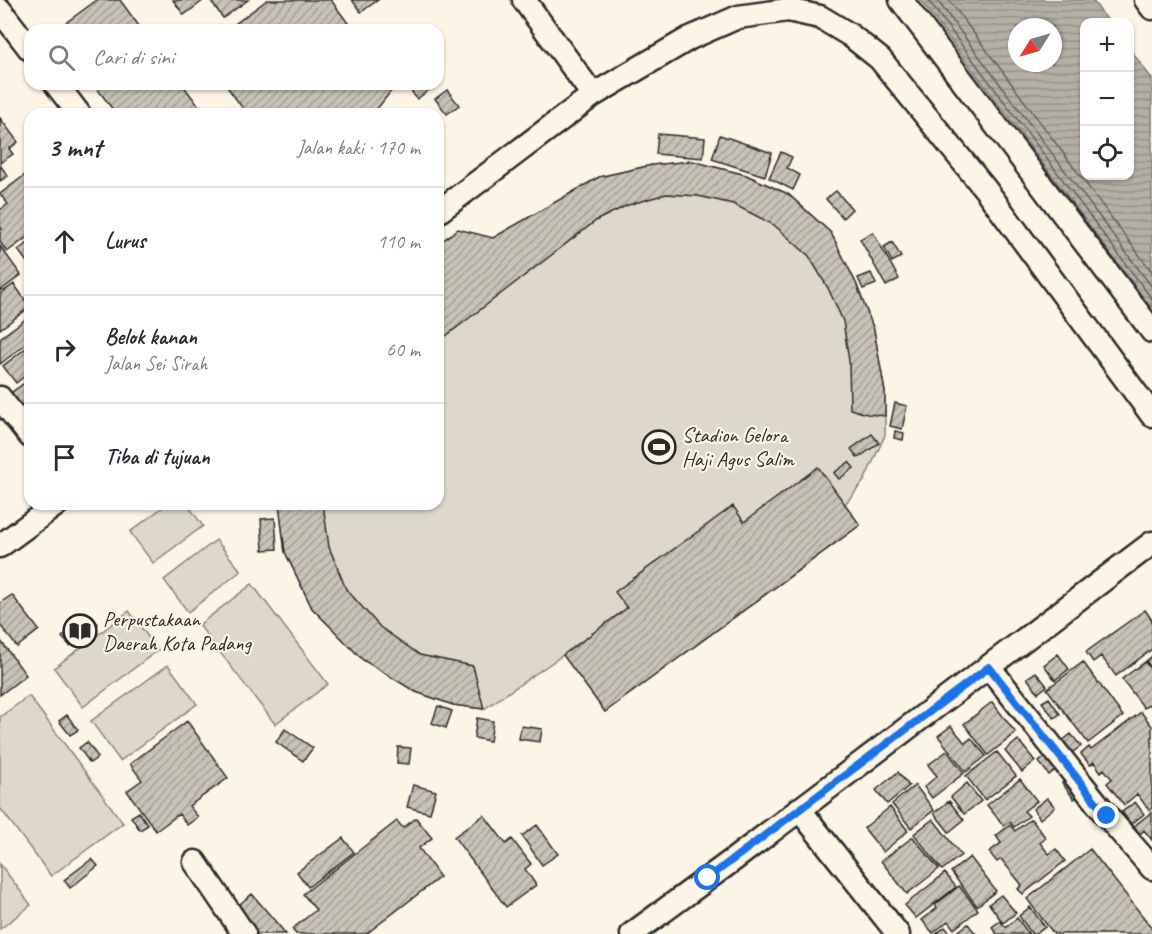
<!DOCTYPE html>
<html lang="id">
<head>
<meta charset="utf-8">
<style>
	:root { --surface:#fff; --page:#f2f2f3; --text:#2b2b33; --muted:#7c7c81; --line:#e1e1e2 }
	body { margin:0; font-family:Caveat,sans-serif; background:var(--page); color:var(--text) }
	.controls { position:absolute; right:18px; top:18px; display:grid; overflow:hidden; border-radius:12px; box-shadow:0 2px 4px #0004 }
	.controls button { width:54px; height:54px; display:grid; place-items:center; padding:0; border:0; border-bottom:2px solid var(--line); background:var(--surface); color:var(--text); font:30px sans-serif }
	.compass { position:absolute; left:1008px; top:18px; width:54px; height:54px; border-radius:50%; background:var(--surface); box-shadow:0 2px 4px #0004; rotate:233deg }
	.stop { position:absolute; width:18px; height:18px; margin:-14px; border:4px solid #1a73e8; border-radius:50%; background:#fff }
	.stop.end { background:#1a73e8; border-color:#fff; box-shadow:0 2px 6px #0008 }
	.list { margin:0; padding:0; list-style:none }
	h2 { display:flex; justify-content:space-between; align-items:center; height:78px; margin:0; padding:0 24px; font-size:26px }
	h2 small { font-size:20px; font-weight:400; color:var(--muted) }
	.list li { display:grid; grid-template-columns:39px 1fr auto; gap:18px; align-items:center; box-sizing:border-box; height:108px; padding:0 24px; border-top:2px solid var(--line) }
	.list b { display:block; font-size:22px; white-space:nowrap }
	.list p { margin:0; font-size:20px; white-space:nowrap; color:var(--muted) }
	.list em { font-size:20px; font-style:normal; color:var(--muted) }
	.icon { flex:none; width:33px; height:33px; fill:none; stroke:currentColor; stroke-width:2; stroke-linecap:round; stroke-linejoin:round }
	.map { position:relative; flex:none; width:1152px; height:934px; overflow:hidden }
	.search { position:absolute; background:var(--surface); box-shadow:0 2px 4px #0004; left:24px; top:24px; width:420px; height:66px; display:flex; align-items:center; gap:15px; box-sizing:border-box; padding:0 21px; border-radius:18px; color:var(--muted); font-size:22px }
	.panel { position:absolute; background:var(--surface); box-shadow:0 2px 4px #0004; left:24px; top:108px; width:420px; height:402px; border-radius:18px }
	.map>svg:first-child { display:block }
</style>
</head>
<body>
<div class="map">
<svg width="1152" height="934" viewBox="0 0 1152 934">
	<defs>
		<pattern id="water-rules" width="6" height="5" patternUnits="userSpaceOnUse" patternTransform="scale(1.5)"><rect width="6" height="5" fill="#b4b0a5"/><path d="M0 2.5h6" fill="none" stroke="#938f87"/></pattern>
		<pattern id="building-hatch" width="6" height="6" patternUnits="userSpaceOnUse" patternTransform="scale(1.5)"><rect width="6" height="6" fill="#c8c3b7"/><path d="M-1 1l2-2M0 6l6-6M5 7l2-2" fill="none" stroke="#a39f95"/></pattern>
	</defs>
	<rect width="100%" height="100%" fill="#fcf5e5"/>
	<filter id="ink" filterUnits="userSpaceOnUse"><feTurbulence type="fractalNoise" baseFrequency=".0167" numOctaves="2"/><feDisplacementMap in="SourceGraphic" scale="12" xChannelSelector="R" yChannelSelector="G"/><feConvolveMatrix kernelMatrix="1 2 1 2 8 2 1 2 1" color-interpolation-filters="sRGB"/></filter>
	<g filter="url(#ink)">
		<path fill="#ded8ca" stroke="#84827a" stroke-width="1.5" d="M692,161L746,175L788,194L831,233L856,283L874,330L885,392V435L864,481L845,504L860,525L605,712L563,655L484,709L453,705L416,692L363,660L312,608L285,552L279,504H438V244L493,238L599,177L652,165Z
			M167,504H187L203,526L153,563L130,532Z
			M216,540L241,571L188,612L164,580Z
			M252,584L328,684L275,724L199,625Z
			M129,611L158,650L83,707L54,668Z
			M168,665L197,704L120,761L91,721Z
			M29,696L123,823L51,876L0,808V717Z
			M0,864L31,905L0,929Z"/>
		<path fill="url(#water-rules)" stroke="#7d7b74" stroke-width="1.5" fill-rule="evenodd" d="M920,0H1092L1109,22H1084V176H1130V49L1152,79V309ZM1017,27H1053V63H1017Z"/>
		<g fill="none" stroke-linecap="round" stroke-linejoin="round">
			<path stroke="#62605c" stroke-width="1.5" d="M928,0L1152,299
				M937,0L1152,287
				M949,0L1152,272"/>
		</g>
		<path fill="url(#building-hatch)" stroke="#2b2b2b" stroke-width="1.5" d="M97,0H120L142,30H56Z
			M173,0H204L184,15Z
			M210,0H248L223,18Z
			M267,0H331L353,30H227Z
			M352,0H378L361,12Z
			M94,84H182L205,114H116Z
			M225,84H393L395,86L373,114H247Z
			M406,84H437L417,99Z
			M447,90L459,105L447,114L435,99Z
			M0,118L18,142L9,149L13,154L0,163Z
			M658,134L705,138L703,158L656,154Z
			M720,135L772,153L765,176L712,159Z
			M781,152L792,157L787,168L800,175L793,190L769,178Z
			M692,161L746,175L788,194L831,233L856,283L874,330L885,392V416L867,414L850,409L849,361L843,321L828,288L809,256L774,225L733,204L698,196L666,194L628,205L597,220L438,342V244L458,229L493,238L599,177L652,165Z
			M0,165L8,176L0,181Z
			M25,175L30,181V235L7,252L0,242V231L2,229L0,226V210L8,204L0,194Z
			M836,191L852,209L843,218L826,199Z
			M873,232L899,279L886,286L860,239Z
			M30,242V266L18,250Z
			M892,242L901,257L892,262L884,247Z
			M0,246L21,275L0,291Z
			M871,273L876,284L863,289L858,278Z
			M14,284L30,307L0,329V294Z
			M30,316V341L0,364V338Z
			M30,345V372L16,383L3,366Z
			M30,379V432L4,398Z
			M895,403L907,406L902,429L890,426Z
			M895,431L904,433L903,440L894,438Z
			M872,434L879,443L858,458L851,449Z
			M849,462L854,468L839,479L834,473Z
			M818,467L860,525L605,712L563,655L627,608L615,592L733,506L744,522Z
			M279,504H323L329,547L346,589L380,627L420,655L473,666L484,709L453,705L416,692L363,660L312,608L285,552Z
			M275,518L277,549L263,550L261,519Z
			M12,595L39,630L17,647L0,625V603Z
			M1145,610L1152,620V649L1116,676L1101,656L1093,662L1086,652Z
			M91,615L98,624L70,646L62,637Z
			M0,640L26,675L0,695Z
			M1058,654L1069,669L1055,680L1044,665Z
			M1152,656V669L1146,661Z
			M1083,662L1123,716L1088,743L1047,689Z
			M1145,662L1152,671V702L1144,708L1122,679Z
			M1036,672L1047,686L1038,693L1027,678Z
			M1049,698L1060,714L1054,718L1042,702Z
			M992,702L1016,733L988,755L964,724Z
			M438,706L452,711L446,728L432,723Z
			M1141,712L1152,726V808L1149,810L1137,794L1124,805L1107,783L1112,779L1104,769L1101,772L1094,762L1090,765L1081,754L1089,747L1091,750Z
			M67,715L78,730L70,735L59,721Z
			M477,718L493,721L490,741L474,738Z
			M187,721L228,778L189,806L198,817L187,825L179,814L156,831L127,791L142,780L130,764Z
			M521,726L542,729L540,742L519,739Z
			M951,726L965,743L971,738L986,756L966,772L938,736Z
			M285,729L313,748L303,761L276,742Z
			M1071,734L1081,746L1070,754L1061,742Z
			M1018,740L1035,761L1022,772L1005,751Z
			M87,742L98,757L90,763L79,748Z
			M398,747L411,748L409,764L397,763Z
			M947,751L964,773L932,798L924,787L937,776L928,765Z
			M997,752L1016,776L985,800L966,776Z
			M1048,755L1058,768L1049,775L1039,762Z
			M898,772L909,786L887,804L876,790Z
			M1070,777L1082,793L1074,799L1062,783Z
			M1020,779L1037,801L1024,811L1029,816L1014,827L1010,822L1004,826L987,805Z
			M967,783L981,801L964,814L951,797Z
			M413,785L436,791L430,813L407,807Z
			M915,785L934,810L911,828L892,804Z
			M1047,798L1055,807L1040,819L1033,809Z
			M949,801L964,820L949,832L934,813Z
			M1135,802L1144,814L1131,824L1122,812Z
			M890,807L908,831L883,852L864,828Z
			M139,812L148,825L140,830L131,817Z
			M1152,812V840L1144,830L1140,834L1134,826Z
			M484,815L506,844L512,839L531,864L525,869L536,885L506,907L454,837Z
			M416,818L432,838L419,848L440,877L366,934H296L292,929L316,910L303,894L397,821L403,828Z
			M933,819L961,855L942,870L914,834Z
			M1031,819L1046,838L1040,843L1049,854L1056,849L1065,861L1023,894L1018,889L1022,885L1001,859L997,862L989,852L1001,843L996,836L1010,825L1015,831Z
			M537,825L558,854L542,865L522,836Z
			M913,837L939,869L907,894L881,861Z
			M343,838L354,852L308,887L297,872Z
			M1090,849L1152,928V934H1054L1027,899Z
			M970,857L996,891L977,906L951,872Z
			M92,859L98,866L70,888L64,880Z
			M945,873L956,887L916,918L905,905Z
			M959,886L978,910L954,929L948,921L933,933L922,920L937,908L935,905Z
			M252,894L286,934H257L235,908Z
			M1001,895L1016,913L1003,923L989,904Z
			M1030,907L1045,927L1036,934H1032L1019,916Z
			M1017,918L1029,934H997L992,927L1000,921L1006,927Z
			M968,924L976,934H955Z
			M945,927L951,934H936Z"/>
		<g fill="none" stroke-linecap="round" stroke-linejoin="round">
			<defs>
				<path id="minor" d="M524,0L593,95
					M901,0L1152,331
					M1146,0L1152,8
					M0,10L30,49
					M56,84L79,114
					M438,212L593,95L690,38L738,17L788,10L820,17L850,35L880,59L986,190L1152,415
					M0,398L30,436
					M0,546L57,504
					M989,667L1107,816L1152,868
					M799,809L898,934
					M195,862L244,934
					M632,934L733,860L1152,543"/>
			</defs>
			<use href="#minor" stroke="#2b2b2b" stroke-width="27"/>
			<use href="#minor" stroke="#fcf5e5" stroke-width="22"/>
		</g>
	</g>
	<g fill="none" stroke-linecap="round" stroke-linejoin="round" filter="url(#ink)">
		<path stroke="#1a73e8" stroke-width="8" d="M708,878L989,667L1107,816"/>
	</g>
	<defs>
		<symbol id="stadium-ring" viewBox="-11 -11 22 22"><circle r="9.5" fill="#fcf5e5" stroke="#2b2b2b" stroke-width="1.5"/><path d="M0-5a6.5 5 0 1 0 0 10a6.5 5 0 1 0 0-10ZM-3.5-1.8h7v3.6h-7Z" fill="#2b2b2b"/></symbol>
		<symbol id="library-ring" viewBox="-11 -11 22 22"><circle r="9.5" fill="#fcf5e5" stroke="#2b2b2b" stroke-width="1.5"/><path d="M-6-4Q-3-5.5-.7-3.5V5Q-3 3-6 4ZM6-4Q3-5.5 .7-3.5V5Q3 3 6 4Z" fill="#2b2b2b"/></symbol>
	</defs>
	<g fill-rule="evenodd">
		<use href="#stadium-ring" x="640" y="428" width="38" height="38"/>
		<use href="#library-ring" x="61" y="612" width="38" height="38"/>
	</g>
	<g text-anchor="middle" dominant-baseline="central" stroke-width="4.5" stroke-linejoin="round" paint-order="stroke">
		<g font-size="21" fill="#2b2b2b" stroke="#fcf5e5" text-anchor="start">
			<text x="682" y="435">Stadion Gelora<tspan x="682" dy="24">Haji Agus Salim</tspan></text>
			<text x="103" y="619">Perpustakaan<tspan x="103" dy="24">Daerah Kota Padang</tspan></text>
		</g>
	</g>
</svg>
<div class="controls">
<button>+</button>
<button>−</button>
<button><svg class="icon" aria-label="locate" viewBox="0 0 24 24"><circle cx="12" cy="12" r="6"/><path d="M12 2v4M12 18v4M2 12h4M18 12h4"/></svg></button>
</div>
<svg class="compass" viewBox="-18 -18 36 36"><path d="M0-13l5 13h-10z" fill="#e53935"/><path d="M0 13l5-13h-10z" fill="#7c7c81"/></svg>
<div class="stop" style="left:708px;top:878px"></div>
<div class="stop end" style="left:1107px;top:816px"></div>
<div class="search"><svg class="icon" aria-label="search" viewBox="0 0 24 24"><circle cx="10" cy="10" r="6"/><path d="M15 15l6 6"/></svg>Cari di sini</div>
<section class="panel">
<h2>3 mnt<small>Jalan kaki · 170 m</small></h2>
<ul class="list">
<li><svg class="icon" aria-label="ahead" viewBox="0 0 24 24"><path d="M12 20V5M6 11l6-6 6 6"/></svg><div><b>Lurus</b></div><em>110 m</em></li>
<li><svg class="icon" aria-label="right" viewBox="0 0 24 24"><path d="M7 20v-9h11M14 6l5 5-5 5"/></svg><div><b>Belok kanan</b><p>Jalan Sei Sirah</p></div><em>60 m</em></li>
<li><svg class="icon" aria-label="arrive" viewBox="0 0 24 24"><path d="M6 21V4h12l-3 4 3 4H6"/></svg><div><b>Tiba di tujuan</b></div></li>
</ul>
</section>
</div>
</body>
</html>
